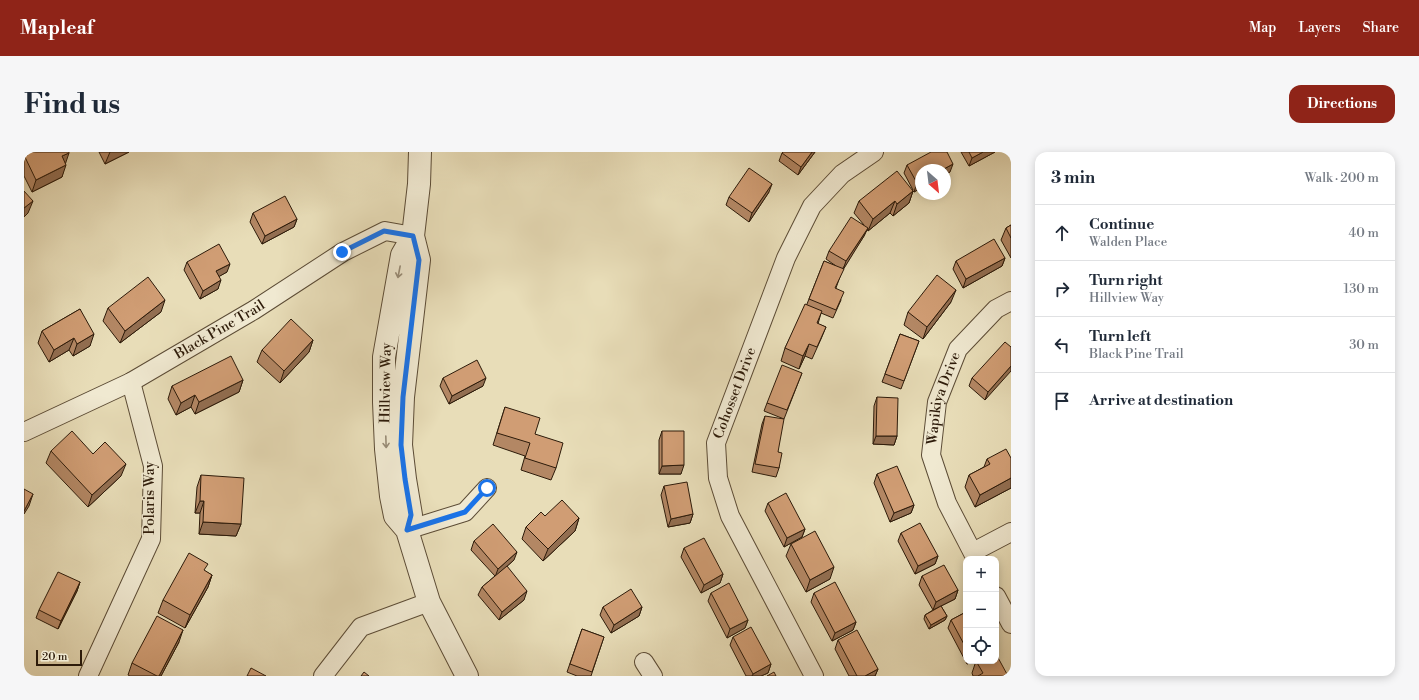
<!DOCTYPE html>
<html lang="en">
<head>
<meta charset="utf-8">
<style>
	:root { --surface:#fff; --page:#f6f6f7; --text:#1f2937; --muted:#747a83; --line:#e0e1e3; --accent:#8f2418 }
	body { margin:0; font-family:"Libre Bodoni",serif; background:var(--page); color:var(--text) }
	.controls { position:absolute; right:12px; bottom:12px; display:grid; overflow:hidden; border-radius:8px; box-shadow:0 2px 10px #0003 }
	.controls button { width:36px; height:36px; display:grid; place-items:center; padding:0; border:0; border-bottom:1px solid var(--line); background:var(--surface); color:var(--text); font:20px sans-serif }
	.compass { position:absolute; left:891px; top:12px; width:36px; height:36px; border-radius:50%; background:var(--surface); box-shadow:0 2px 10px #0003; rotate:152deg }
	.scale { position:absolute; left:12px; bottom:10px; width:46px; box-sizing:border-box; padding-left:4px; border:2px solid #2d1b0a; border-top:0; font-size:11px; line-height:14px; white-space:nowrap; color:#2d1b0a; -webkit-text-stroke:3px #f0e9d1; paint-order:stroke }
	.stop { position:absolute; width:12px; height:12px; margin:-9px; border:3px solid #1a73e8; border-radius:50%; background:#fff }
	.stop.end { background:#1a73e8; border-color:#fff; box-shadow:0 1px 4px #0008 }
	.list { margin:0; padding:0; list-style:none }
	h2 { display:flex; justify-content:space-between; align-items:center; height:52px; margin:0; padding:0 16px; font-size:17px }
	h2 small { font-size:13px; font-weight:400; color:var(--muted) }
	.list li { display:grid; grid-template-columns:26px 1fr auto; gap:12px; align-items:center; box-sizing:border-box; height:56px; padding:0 16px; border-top:1px solid var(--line) }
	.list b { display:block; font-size:15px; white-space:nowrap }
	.list p { margin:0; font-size:13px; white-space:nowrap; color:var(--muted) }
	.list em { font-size:13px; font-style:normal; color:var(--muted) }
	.icon { flex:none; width:22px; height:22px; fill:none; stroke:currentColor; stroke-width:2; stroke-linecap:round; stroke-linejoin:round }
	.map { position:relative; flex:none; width:987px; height:524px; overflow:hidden; border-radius:12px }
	header { display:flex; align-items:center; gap:24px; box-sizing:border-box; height:56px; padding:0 20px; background:var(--accent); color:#fff }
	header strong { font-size:19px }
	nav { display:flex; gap:22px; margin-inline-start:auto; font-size:14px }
	.intro { display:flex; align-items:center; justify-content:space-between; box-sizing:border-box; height:96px; padding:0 24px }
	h1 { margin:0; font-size:28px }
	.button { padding:10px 18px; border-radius:12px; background:var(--accent); color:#fff; font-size:14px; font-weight:700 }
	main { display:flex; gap:24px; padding:0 24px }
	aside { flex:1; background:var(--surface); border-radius:12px; box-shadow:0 2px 10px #0003 }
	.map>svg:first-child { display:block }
</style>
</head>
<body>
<header>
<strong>Mapleaf</strong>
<nav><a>Map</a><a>Layers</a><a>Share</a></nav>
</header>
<div class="intro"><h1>Find us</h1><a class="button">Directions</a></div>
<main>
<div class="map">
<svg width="987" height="524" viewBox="0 0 987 524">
	<rect width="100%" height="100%" fill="#e8ddb8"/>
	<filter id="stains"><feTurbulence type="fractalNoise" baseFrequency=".005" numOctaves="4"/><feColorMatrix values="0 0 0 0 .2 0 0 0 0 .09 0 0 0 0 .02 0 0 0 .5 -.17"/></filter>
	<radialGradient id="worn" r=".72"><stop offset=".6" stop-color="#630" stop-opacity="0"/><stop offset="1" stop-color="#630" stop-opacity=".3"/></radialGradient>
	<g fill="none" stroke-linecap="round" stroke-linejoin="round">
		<defs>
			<g id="minor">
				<path id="s1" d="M0,280L107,230L230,158L319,100L361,79L389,84"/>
				<path d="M383,378L441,360L463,336"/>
				<path d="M949,400L987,380"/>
				<path id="s2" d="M952,407L923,351L907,303L913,250L934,197L972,157L987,149"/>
				<path d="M972,444L987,472"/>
				<path d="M620,510L629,524"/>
				<path d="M64,524L127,387L129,314L107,230"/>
				<path d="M299,524L337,475L405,450"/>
				<path id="s3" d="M790,524L706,364L694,326L692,291L762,106L788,54L818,22L850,0"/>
			</g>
			<path id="tertiary" d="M389,84L378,103L360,205V250L362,297L367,344L371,364L383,378L405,450L443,524
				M383,378L387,363L381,327L377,293L379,245L395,108L389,84L395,32L396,0"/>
		</defs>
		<use href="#minor" stroke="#5c4c36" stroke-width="20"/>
		<use href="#tertiary" stroke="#5c4c36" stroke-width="24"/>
		<use href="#minor" stroke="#f0e9d1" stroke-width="18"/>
		<use href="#tertiary" stroke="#f0e9d1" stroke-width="22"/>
	</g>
	<path fill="#b38764" stroke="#2d1b0a" d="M75,0H105L81,12Z
		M791,0L774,23L755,9L758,1Z
		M937,0H971L945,14Z
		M0,3L41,11L38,25L8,40L0,24Z
		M883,13L926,20L890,40L889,39L885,51L869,64L866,61L844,79L843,77L840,84L819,116L812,136L817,148L809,166L797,161L794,172L802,175L797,187L788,207L781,204L775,217L757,209L761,196L783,152L800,109L812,114L802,107L805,99L840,73L830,61L835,49L889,38L880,21Z
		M745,40L725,70L702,53L705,45Z
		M229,61L273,67L270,75L238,92L226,70Z
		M987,73V106L977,88L982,76Z
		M981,106L978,114L939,136L929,117L932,109Z
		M163,110L203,120L195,124L194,137L176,147L160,118Z
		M927,150L899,187L880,173L884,160Z
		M84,156L137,160L96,191L79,169Z
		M56,157L66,194L49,204L45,198L25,210L14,191L18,179Z
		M876,182L895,189L877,237L858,230Z
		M289,188L285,200L256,231L233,210L238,198Z
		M987,195L961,248L945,234L948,226Z
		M778,221L760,267L740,259L743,251Z
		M419,226L459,234L425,252L416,234Z
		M219,228L215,240L171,262L167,255L152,263L144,247L148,234Z
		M853,245L873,284L870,293L849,292L850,254Z
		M481,255L511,282L532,316L527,328L497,318L501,304L469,293Z
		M741,264L754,300L755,316L752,325L728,320L738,272Z
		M638,279L657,322H635V288Z
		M27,299L97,324L64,355L22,311Z
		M987,306V336L951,355L941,335L945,323L960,315L963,307Z
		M853,322L890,353L887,361L866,370L850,331Z
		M177,323L217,372L212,384L175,382L176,361H171L173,335Z
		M640,334L669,362L666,371L644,375L637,343Z
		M744,351L781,377L778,385L760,395L741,359Z
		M521,364L555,366L551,379L519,409L498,387L502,375Z
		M877,381L914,404L911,412L891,422L874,389Z
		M450,389L490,408L482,415L500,448L475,468L454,443L458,435L471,424L447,398Z
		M767,392L806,427L782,440L762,404Z
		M660,396L699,422L696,431L677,441L657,405Z
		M181,419L188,423L184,435L161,476L134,461L139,448Z
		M898,424L934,438L931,447L917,454L923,464L921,468L905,477L900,467L901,463L909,458L895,433Z
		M56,430L53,439L34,477L12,466L15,458Z
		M687,441L724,468L721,476L703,486L684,449Z
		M790,441L832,470L829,478L808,489L787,450Z
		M579,455H618L615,464L587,481L576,463Z
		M942,460V509H950L943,512L924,476L927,468Z
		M558,477L580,485L567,524H553L543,520Z
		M709,485L747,512L744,521L737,524H722L706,493Z
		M814,488L854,517L851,524H825L811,497Z
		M155,490L137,524H106L104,523L108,511Z
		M952,509L984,524H949L948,521Z"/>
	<path fill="#926e51" stroke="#2d1b0a" d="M86,0H105L81,12Z
		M788,0H791L774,23L777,15Z
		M959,0H971L945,14L948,6Z
		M45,1L41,13L38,4Z
		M929,12L926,20L921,23V18H918Z
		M42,13L38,25L8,40L12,28Z
		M897,29V36L890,40L893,31Z
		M748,32L745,40L725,70L728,61Z
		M889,39L885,51L869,64L873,52Z
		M9,49L4,61L0,65V56Z
		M871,49L866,61L844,79L849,67Z
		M273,67L270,75L238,92L241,84Z
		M844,76L840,84L819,118L822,109Z
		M981,106L978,114L939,136L942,127Z
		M206,112L203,120L189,128L192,119Z
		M197,128L194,137L176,147L179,139Z
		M932,138L927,150L899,187L903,175Z
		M141,148L137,160L96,191L101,179Z
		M70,182L66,194L49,204L53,192Z
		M50,186L45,198L25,210L30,198Z
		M289,188L285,200L256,231L260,219Z
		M785,192L781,204L775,217L779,204Z
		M987,214V219L961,248L964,240Z
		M462,226L459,234L425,252L428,244Z
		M219,228L215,240L171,262L175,250Z
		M171,243L167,255L152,263L157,251Z
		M852,284H873L870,293L849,292Z
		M102,312L97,324L64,355L68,343Z
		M660,313L657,322H635L638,314Z
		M987,326V336L951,355L956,343Z
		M9,342L5,354L0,362V359Z
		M176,349H180L176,361H171Z
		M890,353L887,361L866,370L870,361Z
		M669,362L666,371L644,375L647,367Z
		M555,366L551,379L519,409L524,397Z
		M179,370L217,372L212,384L175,382Z
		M781,377L778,385L760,395L763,386Z
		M493,400L490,408L471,425L474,417Z
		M914,404L911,412L891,422L894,414Z
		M810,415L806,427L782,440L786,428Z
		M699,422L696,431L677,441L680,433Z
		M188,423L184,435L161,476L166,463Z
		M56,430L53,439L34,477L37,469Z
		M934,438L931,447L909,458L912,450Z
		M503,439L500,448L475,468L478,460Z
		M618,455L615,464L587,481L590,473Z
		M923,464L921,468L905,477L907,473Z
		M724,468L721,476L703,486L706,477Z
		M832,470L829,478L808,489L811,481Z
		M159,478L155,490L137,524H135Z
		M944,509H950L943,512Z
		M747,512L744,521L737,524H728L729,522Z
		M854,517L851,524H841Z"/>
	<path fill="#d09d74" stroke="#2d1b0a" d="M6,0H45V1L38,4L42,13L12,28L0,3Z
		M759,0H788L777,15L758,1Z
		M907,0H923L929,12L918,18H897V29L893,31L883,13Z
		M945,0H959L948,6Z
		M725,16L748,32L728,61L705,45Z
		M873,19L889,39L873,52L871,49L849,67L835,49Z
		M0,39L9,49L0,56Z
		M261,44L273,67L241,84L229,61Z
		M827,65L844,76L822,109L805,99Z
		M987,73V86L982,76Z
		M970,87L981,106L942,127L932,109Z
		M195,92L206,112L192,119L197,128L179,139L163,110Z
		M800,109L820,117L811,136L820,140L812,158L785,147Z
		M913,123L932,138L903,175L884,160Z
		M124,125L141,148L101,179L84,156Z
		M781,152L798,159L793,171L802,175L793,195L785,192L779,204L761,196Z
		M56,157L70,182L53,192L50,186L30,198L18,179Z
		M267,167L289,188L260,219L238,198Z
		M876,182L895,189L880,229L861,222Z
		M981,190L987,195V214L964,240L948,226Z
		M207,204L219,228L175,250L171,243L157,251L148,234Z
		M453,208L462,226L428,244L419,226Z
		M758,213L778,221L763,258L743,251Z
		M853,245L874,246L873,284H852Z
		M481,255L516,266L511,282L539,291L532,316L501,306L506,291L473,281Z
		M741,264L760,267L754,300L758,301L755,316L731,312Z
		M48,279L69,302L81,290L102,312L68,343L27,299Z
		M638,279H660V313L638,314Z
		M982,297L987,306V326L956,343L945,323L966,312L963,307Z
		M873,314L890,353L870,361L853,322Z
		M177,323L220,326L217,372L179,370L180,349H176Z
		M663,330L669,362L647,367L640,334Z
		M0,337L9,342L0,359Z
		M762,341L781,377L763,386L744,351Z
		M538,348L555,366L524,397L502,375L517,360L521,364Z
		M896,371L914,404L894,414L877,381Z
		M469,372L493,400L474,417L450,389Z
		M791,379L810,415L786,428L767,392Z
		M680,386L699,422L680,433L660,396Z
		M165,401L184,412L180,418L188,423L166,463L139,448Z
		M920,413L934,438L912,450L898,424Z
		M483,414L503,439L478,460L458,435Z
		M34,420L56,430L37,469L15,458Z
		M811,430L832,470L811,481L790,441Z
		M705,431L724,468L706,477L687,441Z
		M607,437L618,455L590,473L579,455Z
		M917,454L923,464L907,473L901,463Z
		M942,460V496L927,468Z
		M133,464L159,478L135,524H133L108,511Z
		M727,475L747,512L729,522L709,485Z
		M558,477L580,485L568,520L546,512Z
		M833,478L854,517L841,524H833L814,488Z
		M972,502L984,524H954L959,521L952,509H972Z
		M227,516L242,524H223Z
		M340,520L345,524H337Z
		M750,520L752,524H743Z"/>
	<defs><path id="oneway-shaft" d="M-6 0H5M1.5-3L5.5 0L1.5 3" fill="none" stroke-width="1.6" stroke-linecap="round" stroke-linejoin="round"/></defs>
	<g stroke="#988c77">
		<use href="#oneway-shaft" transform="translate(375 120) rotate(101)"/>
		<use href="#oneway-shaft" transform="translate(362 290) rotate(88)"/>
	</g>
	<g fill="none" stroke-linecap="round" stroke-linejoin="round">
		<path stroke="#1a73e8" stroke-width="5" d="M318,100L360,79L389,84L395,108L379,245L377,293L381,327L387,363L383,378L441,360L463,336"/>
	</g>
	<g text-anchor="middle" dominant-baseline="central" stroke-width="3" stroke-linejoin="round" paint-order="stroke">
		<g font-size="14" fill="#2d1b0a" stroke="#f0e9d1">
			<text stroke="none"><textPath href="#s1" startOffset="221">Black Pine Trail</textPath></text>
			<text transform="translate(362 231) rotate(-89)">Hillview Way</text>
			<text stroke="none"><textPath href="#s3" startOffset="309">Cohosset Drive</textPath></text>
			<text stroke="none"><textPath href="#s2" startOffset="172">Wapikiya Drive</textPath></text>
			<text transform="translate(126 346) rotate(-90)">Polaris Way</text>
		</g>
	</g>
	<rect width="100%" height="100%" filter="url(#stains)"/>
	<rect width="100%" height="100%" fill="url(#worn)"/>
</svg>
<div class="controls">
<button>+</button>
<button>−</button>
<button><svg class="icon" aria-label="locate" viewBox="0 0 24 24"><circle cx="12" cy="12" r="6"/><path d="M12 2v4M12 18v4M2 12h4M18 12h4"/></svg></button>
</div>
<svg class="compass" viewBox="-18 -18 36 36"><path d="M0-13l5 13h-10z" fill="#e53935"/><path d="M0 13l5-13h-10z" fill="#747a83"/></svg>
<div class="scale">20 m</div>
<div class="stop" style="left:463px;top:336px"></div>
<div class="stop end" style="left:318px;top:100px"></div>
</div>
<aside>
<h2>3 min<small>Walk · 200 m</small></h2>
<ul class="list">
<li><svg class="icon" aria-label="ahead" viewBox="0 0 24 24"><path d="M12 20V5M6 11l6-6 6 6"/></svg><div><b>Continue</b><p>Walden Place</p></div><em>40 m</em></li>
<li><svg class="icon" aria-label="right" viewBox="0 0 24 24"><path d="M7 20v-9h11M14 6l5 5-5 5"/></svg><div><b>Turn right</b><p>Hillview Way</p></div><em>130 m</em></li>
<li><svg class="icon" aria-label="left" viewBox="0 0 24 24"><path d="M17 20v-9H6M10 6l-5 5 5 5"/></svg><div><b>Turn left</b><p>Black Pine Trail</p></div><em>30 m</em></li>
<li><svg class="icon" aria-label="arrive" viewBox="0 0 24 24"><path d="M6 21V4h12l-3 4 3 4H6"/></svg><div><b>Arrive at destination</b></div></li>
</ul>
</aside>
</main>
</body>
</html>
